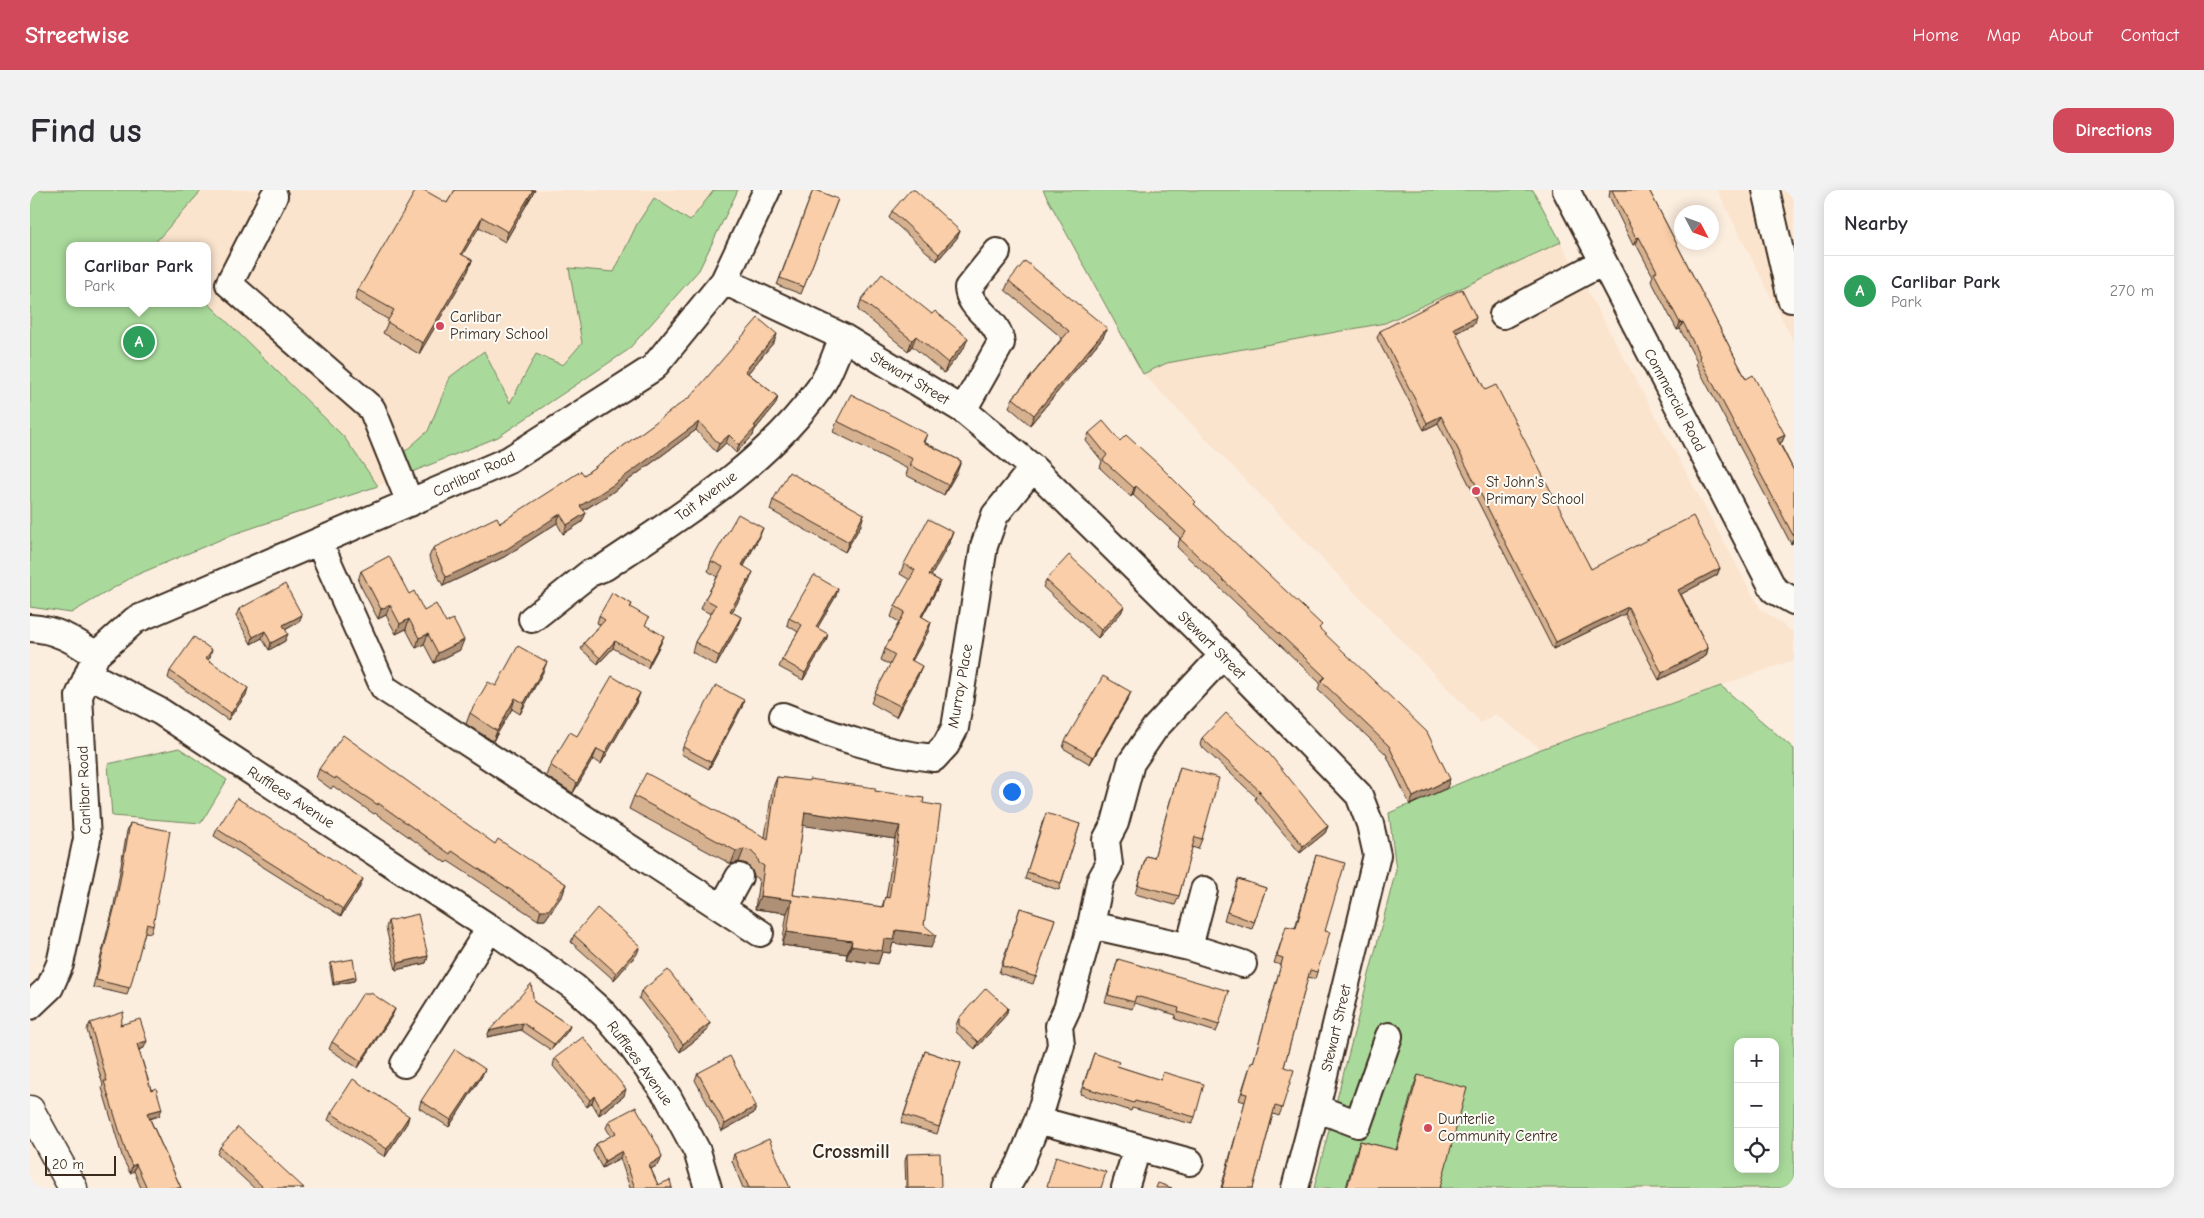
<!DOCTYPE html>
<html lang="en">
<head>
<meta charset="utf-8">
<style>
	:root { --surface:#fff; --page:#f2f2f3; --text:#2b2b33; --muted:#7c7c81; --line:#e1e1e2; --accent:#d1495b }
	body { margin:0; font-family:"Comic Neue",sans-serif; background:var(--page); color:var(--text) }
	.controls { position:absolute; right:15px; bottom:15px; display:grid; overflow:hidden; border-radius:10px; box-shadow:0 2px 12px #0003 }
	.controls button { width:45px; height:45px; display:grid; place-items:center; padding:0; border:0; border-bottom:1px solid var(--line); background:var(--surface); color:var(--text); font:25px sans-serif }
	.compass { position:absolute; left:1644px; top:15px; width:45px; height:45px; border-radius:50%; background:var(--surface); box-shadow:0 2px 12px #0003; rotate:131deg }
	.scale { position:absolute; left:15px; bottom:12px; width:71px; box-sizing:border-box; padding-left:5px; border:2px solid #3b2a1e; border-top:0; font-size:14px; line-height:18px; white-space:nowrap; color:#3b2a1e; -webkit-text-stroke:4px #fdfcf7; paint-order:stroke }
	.you { position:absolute; left:981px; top:601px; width:18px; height:18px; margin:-12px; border:4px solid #fff; border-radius:50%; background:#1a73e8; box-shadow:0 0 0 8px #1a73e833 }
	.badge { display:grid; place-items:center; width:32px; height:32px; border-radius:50%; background:var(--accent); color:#fff; font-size:16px; font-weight:700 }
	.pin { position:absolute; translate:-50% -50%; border:2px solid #fff; box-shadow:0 1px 5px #0006 }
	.popup { position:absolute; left:36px; top:52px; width:145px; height:65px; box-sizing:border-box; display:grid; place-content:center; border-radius:10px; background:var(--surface); filter:drop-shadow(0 1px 4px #0005); font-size:16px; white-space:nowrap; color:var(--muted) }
	.popup b { font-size:19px; color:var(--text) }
	.popup::after { content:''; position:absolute; left:50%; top:100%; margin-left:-10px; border:10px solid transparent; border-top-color:var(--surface) }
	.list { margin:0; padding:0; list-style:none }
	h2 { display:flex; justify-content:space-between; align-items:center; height:65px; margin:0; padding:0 20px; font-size:21px }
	h2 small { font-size:16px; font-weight:400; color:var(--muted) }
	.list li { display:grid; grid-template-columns:32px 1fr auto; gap:15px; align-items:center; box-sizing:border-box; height:70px; padding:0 20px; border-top:1px solid var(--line) }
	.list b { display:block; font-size:19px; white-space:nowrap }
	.list p { margin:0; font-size:16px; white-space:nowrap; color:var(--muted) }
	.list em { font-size:16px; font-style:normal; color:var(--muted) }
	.icon { flex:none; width:28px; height:28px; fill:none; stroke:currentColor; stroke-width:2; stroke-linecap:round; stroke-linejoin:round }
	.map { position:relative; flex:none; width:1764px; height:998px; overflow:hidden; border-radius:15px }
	header { display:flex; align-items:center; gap:30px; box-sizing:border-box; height:70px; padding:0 25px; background:var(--accent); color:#fff }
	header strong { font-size:24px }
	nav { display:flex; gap:28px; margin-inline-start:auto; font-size:18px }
	.intro { display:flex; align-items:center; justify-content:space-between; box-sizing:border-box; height:120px; padding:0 30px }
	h1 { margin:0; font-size:35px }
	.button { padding:12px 22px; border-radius:15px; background:var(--accent); color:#fff; font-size:18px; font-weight:700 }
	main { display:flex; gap:30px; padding:0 30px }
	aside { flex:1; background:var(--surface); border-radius:15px; box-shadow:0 2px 12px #0003 }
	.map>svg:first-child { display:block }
</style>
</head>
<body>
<header>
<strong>Streetwise</strong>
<nav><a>Home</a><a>Map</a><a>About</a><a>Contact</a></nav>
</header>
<div class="intro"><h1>Find us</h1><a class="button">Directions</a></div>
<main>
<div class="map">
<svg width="1764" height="998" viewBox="0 0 1764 998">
	<rect width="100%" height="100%" fill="#fceedf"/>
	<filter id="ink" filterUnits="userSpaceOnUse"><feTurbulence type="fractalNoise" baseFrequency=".02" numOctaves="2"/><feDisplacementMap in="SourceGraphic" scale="10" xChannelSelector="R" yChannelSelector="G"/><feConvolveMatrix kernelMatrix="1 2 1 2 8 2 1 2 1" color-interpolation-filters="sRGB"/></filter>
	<g filter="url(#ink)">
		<path fill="#fbe4ce" d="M172,0H708L669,80L598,160L468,247L348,296L314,247L178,113V56H122Z
			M1687,0H1764V153Z
			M1531,52L1730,418L1764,443V470L1511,559L1465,524L1451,533L1113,184L1137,173L1355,133Z"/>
		<path fill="#a9da9b" stroke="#72825c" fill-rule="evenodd" d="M0,0H172L122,56H40V113H178L314,247L348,296L204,344L104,386L41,423L0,417Z
			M684,0H708L669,80L598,160L468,247L382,282L373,263L398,241L420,187L454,161L480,213L506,164L533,175L552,153L539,78L584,82L607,34L624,8L660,31Z
			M1013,0H1503L1531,52L1355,133L1137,173L1113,184Z
			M1691,496L1764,559V998H1284L1366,680L1359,623L1511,559ZM1708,852H1745V979H1708Z
			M149,558L197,590L171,633L82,626L78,574Z"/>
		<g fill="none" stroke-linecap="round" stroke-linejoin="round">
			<defs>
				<path id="minor" d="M1536,0L1744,400L1764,411
					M1736,0L1761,109
					M244,6L199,94L342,219L380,313
					M694,91L813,147L933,220L1003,278L1193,465L1329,605L1340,634L1347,665L1286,918L1265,998
					M1473,125L1573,72
					M933,220L971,153C969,129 939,120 938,98L967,62
					M289,352L354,498L730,743
					M502,429L560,383L575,377C652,325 734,276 789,199C800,184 806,163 813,147
					M0,438C26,439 45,451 66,465
					M58,484L131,522L460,738L544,797L575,825L600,854L638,907L667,961L678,998
					M753,526C802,545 851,563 904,568L916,555L925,538L954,356L965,325L1003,278
					M692,718L709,687
					M1061,735L1159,757L1213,774
					M1159,757L1174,700
					M0,816L20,797L30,774L57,649L49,506L66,465L105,430L479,270L623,178L694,91L737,0
					M374,874L460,738
					M1286,918L1328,934L1359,846
					M1008,930L1160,972
					M976,998L990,974L1008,930L1031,855L1029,836L1037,819L1061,735L1070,691L1079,675L1076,650L1085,633L1101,573L1125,538L1193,465
					M1095,998L1107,959"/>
				<path id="major" d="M0,920L43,998"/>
			</defs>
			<use href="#minor" stroke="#3b2a1e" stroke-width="30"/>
			<use href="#major" stroke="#3b2a1e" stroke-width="31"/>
			<use href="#minor" stroke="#fdfcf7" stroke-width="26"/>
			<use href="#major" stroke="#fdfcf7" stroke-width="28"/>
		</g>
		<path fill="#d6b190" stroke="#3b2a1e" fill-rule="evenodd" d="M425,0H505L475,52L449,37L432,65L442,70L438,81L389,164L353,143L359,130L325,110L328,100L417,13Z
			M783,0L808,9L771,104L747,95Z
			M1579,0H1619L1716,189L1755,245L1752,252L1750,253L1764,281V352L1761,354L1666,174L1667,172L1650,139L1647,140L1621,90L1623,86L1606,54L1603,55L1579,6L1580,2Z
			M862,21L930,41L927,48L907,71L859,28Z
			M979,91L1077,138L1073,147L1000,235L979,217L983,208L1032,148L975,100Z
			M831,110L934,158L914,183L882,156L878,161L828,120Z
			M1444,134L1426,143L1455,200L1561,379L1690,378L1687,385L1651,404L1678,458L1676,466L1629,490L1595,424L1523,459L1408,233L1394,240L1347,148L1350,141Z
			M747,144L744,152L718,183L748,207L745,215L724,241L723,246L706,263L696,253L686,262L666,240L580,304L554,320L552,332L533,344L527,333L474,367L413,396L399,367L403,358L470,333L554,285Z
			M807,231L897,244L894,252L931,271L927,282L914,305L876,285L878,279L803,242Z
			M1059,243L1090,251L1165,315L1290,439L1417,598L1380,615L1356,564L1288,500L1290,493L1147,357L1150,348L1103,305L1101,307L1070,278L1072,271L1056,251Z
			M743,310L831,335L815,362L740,320Z
			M923,342L919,353L901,386L910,391L906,401L892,427L901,432L898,442L882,471L888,486L866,527L841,513L845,503L860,475L851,470L855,459L869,432L861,427L865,416L880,390L870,384L874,374Z
			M729,348L714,376L719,392L702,422L711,427L707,438L686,476L662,462L665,452L681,424L671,419L675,409L687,387L678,381L681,371Z
			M331,381L394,421L430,460L404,473L394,454L386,458L376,439L366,444L356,425L348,429L328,391Z
			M1016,390L1094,416L1091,423L1068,448L1013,397Z
			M806,406L787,438L796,451L773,490L749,477L752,470L768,442L757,435L759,428Z
			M602,414L600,418L631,453L618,478L583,458L568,474L551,459L554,453L570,435L567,433L569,426Z
			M209,419L269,432L255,440V451L239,460L232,448L221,454L206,426Z
			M180,467L178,470L216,505L198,530L138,488L140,481Z
			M513,482L490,524L482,519L463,551L436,534L440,523Z
			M610,503L606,513L571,574L563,569L543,603L516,586L520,575L547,546Z
			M1098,509L1060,574L1033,558L1035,551Z
			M714,510L712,517L679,579L651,564L653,557Z
			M1172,548L1298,636L1295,643L1270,663L1225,609L1226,607L1170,555Z
			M1150,577L1172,649L1168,659L1162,657L1149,706L1145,715L1105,704L1116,666L1124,668L1147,587Z
			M289,579L465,654L536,694L533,704L515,730H508L418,671L416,673L345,623L344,624L303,596L301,599L286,588Z
			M747,587L845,601L893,613L894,735L901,758L863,753L860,763L852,762L848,774L816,769L817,764L752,755L757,723L725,719L729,689L724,686L722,680L717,674L709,672L701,674L599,619L604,606L735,647L742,600ZM773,635L865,649L856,708L855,707L852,717L763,705Z
			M1013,630L1050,634L1029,700L995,689Z
			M100,633L123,736L121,743L115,742L97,805L63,797L84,715L97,641Z
			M187,639L330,697L311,726L184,646Z
			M1286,665L1295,741L1287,782L1285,789L1278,787L1254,877L1252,918L1249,926L1243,924L1223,998H1191L1215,912L1209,910L1221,873H1223L1251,775L1244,773L1254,743L1265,738Z
			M1208,689L1236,698L1222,739L1194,730Z
			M990,718L1025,729L1003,794L969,783Z
			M358,731L398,766L396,773L366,780L356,738Z
			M544,745L607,764L584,790L541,752Z
			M1088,769L1189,835L1186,842L1145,829L1146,825L1104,813L1102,819L1075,812Z
			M301,773L326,787L324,791L303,795L300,777Z
			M611,801L680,833L677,841L650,862L609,808Z
			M504,812L540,836L537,842L521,860L491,840L457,847Z
			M978,818L976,825L945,859L926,842V835L929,828Z
			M365,819L362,826L328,878L299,859L302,852Z
			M60,833L90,835L114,858L109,860L129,926L120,929L151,998H111L104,981L100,983L93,969L72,898L73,895L57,840Z
			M895,861L931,873L907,944L871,933Z
			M1064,863L1087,876L1130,890L1133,882L1165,927L1162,934L1102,918L1101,921L1050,904Z
			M525,868L594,906L569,925L562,913L557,917L523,876Z
			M668,883L726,916L724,923L692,941L665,890Z
			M1388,885L1410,998H1316L1325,964L1330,951L1366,960L1383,898Z
			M452,886L419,937L389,918L391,911Z
			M301,923L379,926L377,933L355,967L298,930Z
			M579,931L629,974L621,979L628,995L642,998H600L590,968L572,978L563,961L566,954L581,946L576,938Z
			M190,957L274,998H224L187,964Z
			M704,964L760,998H713L702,971Z
			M877,964L911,998H876L875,971Z"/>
		<path fill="#ae9076" stroke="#3b2a1e" d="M503,0H505L475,52L478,42Z
			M452,27L449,37L427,74L431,64Z
			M930,41L927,48L907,71L909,64Z
			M1609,47L1606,54L1603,55L1606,48Z
			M442,70L438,81L389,164L393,153Z
			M1446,127L1444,134L1421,145L1424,138Z
			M1653,132L1650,139L1647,140L1650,133Z
			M1077,138L1073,147L1000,235L1004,225Z
			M747,144L744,152L712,190L715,181Z
			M886,146L882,156L878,161L882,150Z
			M938,148L934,158L914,183L918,173Z
			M748,207L745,215L724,241L723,246L706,263L709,255Z
			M1411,226L1408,233L1394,240L1397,233Z
			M669,232L666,240L580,304L547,324L550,316Z
			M699,245L696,253L686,262L689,254Z
			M1755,245L1752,252L1745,256L1747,249Z
			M931,271L927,282L914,305L918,295Z
			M1106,296L1103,305L1101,307L1104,298Z
			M556,323L552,332L533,344L537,335Z
			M530,324L527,333L474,367L413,396L416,387Z
			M834,324L831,335L815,362L819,352Z
			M733,338L729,348L708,386L712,375Z
			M923,342L919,353L896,396L899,385Z
			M1764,347V352L1761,354Z
			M1690,378L1687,385L1646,407L1648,400Z
			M723,382L719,392L697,431L700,421Z
			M910,391L906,401L887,436L891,426Z
			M808,399L806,406L784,444L786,437Z
			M360,415L356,425L348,429L351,419Z
			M1094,416L1091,423L1068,448L1071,440Z
			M1598,417L1595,424L1523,459L1526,452Z
			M272,425L269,432L251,442L253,435Z
			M711,427L707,438L686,476L689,466Z
			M379,429L376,439L366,444L370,434Z
			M901,432L898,442L877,480L881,470Z
			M235,441L232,448L221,454L223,447Z
			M258,444L255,451L239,460L241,453Z
			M398,444L394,454L386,458L389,448Z
			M798,444L796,451L773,490L775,483Z
			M634,446L631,453L618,478L620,471Z
			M434,450L430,460L404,473L408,463Z
			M585,451L583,458L568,474L570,468Z
			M1678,458L1676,466L1629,490L1632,483Z
			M182,460L180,467L174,476L176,468Z
			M517,472L513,482L490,524L494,513Z
			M892,476L888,486L866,527L870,516Z
			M218,498L216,505L198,530L201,523Z
			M1101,502L1098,509L1060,574L1063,567Z
			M610,503L606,513L571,574L575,563Z
			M485,508L482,519L463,551L467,541Z
			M714,510L712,517L679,579L681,572Z
			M567,559L563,569L543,603L547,593Z
			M1420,589L1417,598L1380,615L1383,607Z
			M775,622L870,636L865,649L770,635Z
			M1298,636L1295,643L1270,663L1273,656Z
			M714,659L709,672L701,674L706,661Z
			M333,689L330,697L311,726L313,719Z
			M536,694L533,704L515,730H508L511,720Z
			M730,706L762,710L757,723L725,719Z
			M866,740L906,745L901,758L863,753L860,763L852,762L848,774L816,769L821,756L854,749Z
			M757,742L822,751L817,764L752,755Z
			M610,756L607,764L584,790L586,783Z
			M398,766L396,773L366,780L368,773Z
			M326,787L324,791L303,795L304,792Z
			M978,818L976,825L945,859L948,852Z
			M365,819L362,826L328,878L331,871Z
			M493,833L491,840L457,847L459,841Z
			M680,833L677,841L650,862L653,854Z
			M540,836L537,842L521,860L524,854Z
			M117,851L114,858L104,861L107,854Z
			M455,879L452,886L419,937L421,930Z
			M596,899L594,906L569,925L571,918Z
			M564,906L562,913L557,917L560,910Z
			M726,916L724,923L692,941L695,934Z
			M132,919L129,926L114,930L117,923Z
			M379,926L377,933L355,967L357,959Z
			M592,961L590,968L572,978L575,971Z
			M632,967L629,974L616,982L619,975Z
			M106,974L104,981L100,983L102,976Z"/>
		<path fill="#f9cea8" stroke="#3b2a1e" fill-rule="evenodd" d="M386,0H394L417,13L425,0H503L478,42L452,27L431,64L442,70L393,153L357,132L364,120L328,100Z
			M783,0H786L808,9L774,97L750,88Z
			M880,0H885L930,41L909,64L862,21Z
			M1582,0H1619L1716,189L1723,185L1755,245L1747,249L1764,281V347L1669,167L1670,166L1653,132L1650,133L1624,83L1627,81L1609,47L1606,48Z
			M995,71L1077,138L1004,225L983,208L1039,141L979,91Z
			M852,84L902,124L905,121L938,148L918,173L886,146L882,150L831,110Z
			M1432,99L1446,127L1424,138L1455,200L1466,195L1561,379L1663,326L1690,378L1648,400L1678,458L1632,483L1598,417L1526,452L1411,226L1397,233L1350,141Z
			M728,128L747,144L715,181L748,207L724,236L726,237L709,255L699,245L689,254L669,232L583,295L550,316L556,323L537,335L530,324L477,359L416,387L403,358L467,327L470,333L551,281L554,285L661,206Z
			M821,204L897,244L893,252L931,271L918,295L880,275L883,269L807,231Z
			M1073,231L1090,251L1096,245L1127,273L1166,312L1164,314L1292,435L1289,438L1397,542L1420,589L1383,607L1359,556L1291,491L1295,487L1150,349L1156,342L1106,296L1104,298L1073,270L1077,265L1059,243Z
			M759,282L834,324L819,352L743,310Z
			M708,324L733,338L712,375L723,382L700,421L711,427L689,466L665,452L686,415L675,409L693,377L681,371Z
			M898,329L923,342L899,385L910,391L891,426L901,432L881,470L892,476L870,516L845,503L865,465L855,459L875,422L865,416L885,380L874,374Z
			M1039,365L1094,416L1071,440L1016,390Z
			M359,366L379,404L384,401L394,421L406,414L416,433L423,429L434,450L408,463L398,444L389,448L379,429L370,434L360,415L351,419L331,381Z
			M784,385L808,399L786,437L798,444L775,483L752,470L772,435L759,428Z
			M255,394L272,425L253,435L258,444L241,453L235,441L223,447L209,419Z
			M582,403L602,414L600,417L619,428L615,435L634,446L620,471L585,451L570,468L554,453L575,430L569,426Z
			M164,447L182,460L176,468L218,498L201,523L140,481Z
			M488,456L517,472L494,513L485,508L467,541L440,523L458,492L466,496Z
			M582,486L610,503L575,563L567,559L547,593L520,575L540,542L547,546Z
			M1073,486L1101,502L1063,567L1035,551Z
			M686,495L714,510L681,572L653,557Z
			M1196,523L1237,561L1298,636L1273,656L1228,601L1231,602L1172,548Z
			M313,545L465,654L468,649L536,694L519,720H511L422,661L420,664L348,613V615L306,587L305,589L289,579Z
			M1150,577L1189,588L1172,649L1165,647L1149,706L1108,695L1116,666L1124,668Z
			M616,583L738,649L747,587L779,591V589L845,598V601L894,608L893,613L911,616L894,735L906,745L866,740L864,750L854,749L852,761L821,756L822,751L757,742L762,710L730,706L734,676L729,673L727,667L721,661L714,659L706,661L604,606ZM775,622L870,636L859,708L855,707L853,717L763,705Z
			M207,608L333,689L313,719L187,639Z
			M1016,623L1050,634L1031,693L997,682Z
			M100,633L140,641L123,736L117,734L100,798L66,790L87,708Z
			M1286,665L1315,673L1295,741L1300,742L1287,782L1280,780L1254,877L1264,880L1252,918L1245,916L1223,998H1192L1217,904L1212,903L1221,873H1223L1253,768L1247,766L1256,736L1266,738Z
			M1208,689L1236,698L1224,732L1197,722Z
			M567,718L610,756L586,783L544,745Z
			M990,718L1025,729L1006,787L972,776Z
			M388,724L398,766L368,773L358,731Z
			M323,769L326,787L304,792L301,773Z
			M1088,769L1199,801L1189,835L1148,822L1149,818L1106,806L1104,812L1078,805Z
			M638,780L680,833L653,854L611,801Z
			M501,794L504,812L540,836L524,854L493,833L459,841Z
			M956,798L978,818L948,852L929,835V828Z
			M333,803H341L365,819L331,871L302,852Z
			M94,822L90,835L110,829L117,851L107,854L121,900L126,898L132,919L117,923L151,998H117L106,974L102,976L96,962L74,891H77L60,833Z
			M553,847L596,899L571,918L564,906L560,910L525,868Z
			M425,859L455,879L421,930L391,911Z
			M895,861L931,873L909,937L874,925Z
			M1064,863L1089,872L1087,876L1131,890L1133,882L1174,894L1165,927L1105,911L1104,913L1053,897Z
			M700,866L726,916L695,934L668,883Z
			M1388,885L1437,898L1410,998H1317L1330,951L1367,960Z
			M323,889L379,926L357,959L301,923Z
			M606,917L629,958L632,967L619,975L628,995L640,990L642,998H605L592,961L575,971L566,954L586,943L579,931Z
			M208,937L274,998H234L190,957Z
			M739,949L760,998H719L704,964Z
			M910,963L911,998H878L877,964Z
			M1026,966L1076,982L1071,998H1022L1017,996Z
			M1128,993L1142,998H1126Z"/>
	</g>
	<g fill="#d1495b" stroke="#fdfcf7" stroke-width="2">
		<circle cx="410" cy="136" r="5"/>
		<circle cx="1446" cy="301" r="5"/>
		<circle cx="1398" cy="938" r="5"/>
	</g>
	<g text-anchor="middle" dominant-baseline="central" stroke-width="4" stroke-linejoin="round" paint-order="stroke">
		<g font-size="15" fill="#3b2a1e" stroke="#fdfcf7" text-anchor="start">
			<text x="420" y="127">Carlibar<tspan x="420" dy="17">Primary School</tspan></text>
			<text x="1456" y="292">St John's<tspan x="1456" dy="17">Primary School</tspan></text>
			<text x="1408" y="929">Dunterlie<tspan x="1408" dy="17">Community Centre</tspan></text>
		</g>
		<g font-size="15" fill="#3b2a1e" stroke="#fdfcf7">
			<text transform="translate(880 188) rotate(31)">Stewart Street</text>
			<text transform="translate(1645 210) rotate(62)">Commercial Road</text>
			<text transform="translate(444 284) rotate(-25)">Carlibar Road</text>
			<text transform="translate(676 306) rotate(-37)">Tait Avenue</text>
			<text transform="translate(1182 455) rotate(45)">Stewart Street</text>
			<text transform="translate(930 496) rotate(-80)">Murray Place</text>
			<text transform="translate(54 600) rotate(-92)">Carlibar Road</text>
			<text transform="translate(261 607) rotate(33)">Rufflees Avenue</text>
			<text transform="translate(1306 838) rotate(-77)">Stewart Street</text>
			<text transform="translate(610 873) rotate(54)">Rufflees Avenue</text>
		</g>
		<g font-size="20" font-weight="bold" fill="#3b2a1e" stroke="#fdfcf7">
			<text x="821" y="961">Crossmill</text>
		</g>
	</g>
</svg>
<div class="controls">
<button>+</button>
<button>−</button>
<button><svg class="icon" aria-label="locate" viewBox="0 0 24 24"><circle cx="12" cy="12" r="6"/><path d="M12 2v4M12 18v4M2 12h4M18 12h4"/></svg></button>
</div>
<svg class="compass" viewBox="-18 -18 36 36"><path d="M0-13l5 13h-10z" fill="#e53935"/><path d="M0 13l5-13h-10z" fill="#7c7c81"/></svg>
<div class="scale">20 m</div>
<div class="you"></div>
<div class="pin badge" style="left:109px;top:152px;background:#2e9e5b">A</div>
<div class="popup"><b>Carlibar Park</b>Park</div>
</div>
<aside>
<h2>Nearby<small></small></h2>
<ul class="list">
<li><span class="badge" style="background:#2e9e5b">A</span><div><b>Carlibar Park</b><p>Park</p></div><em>270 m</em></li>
</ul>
</aside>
</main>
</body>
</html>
